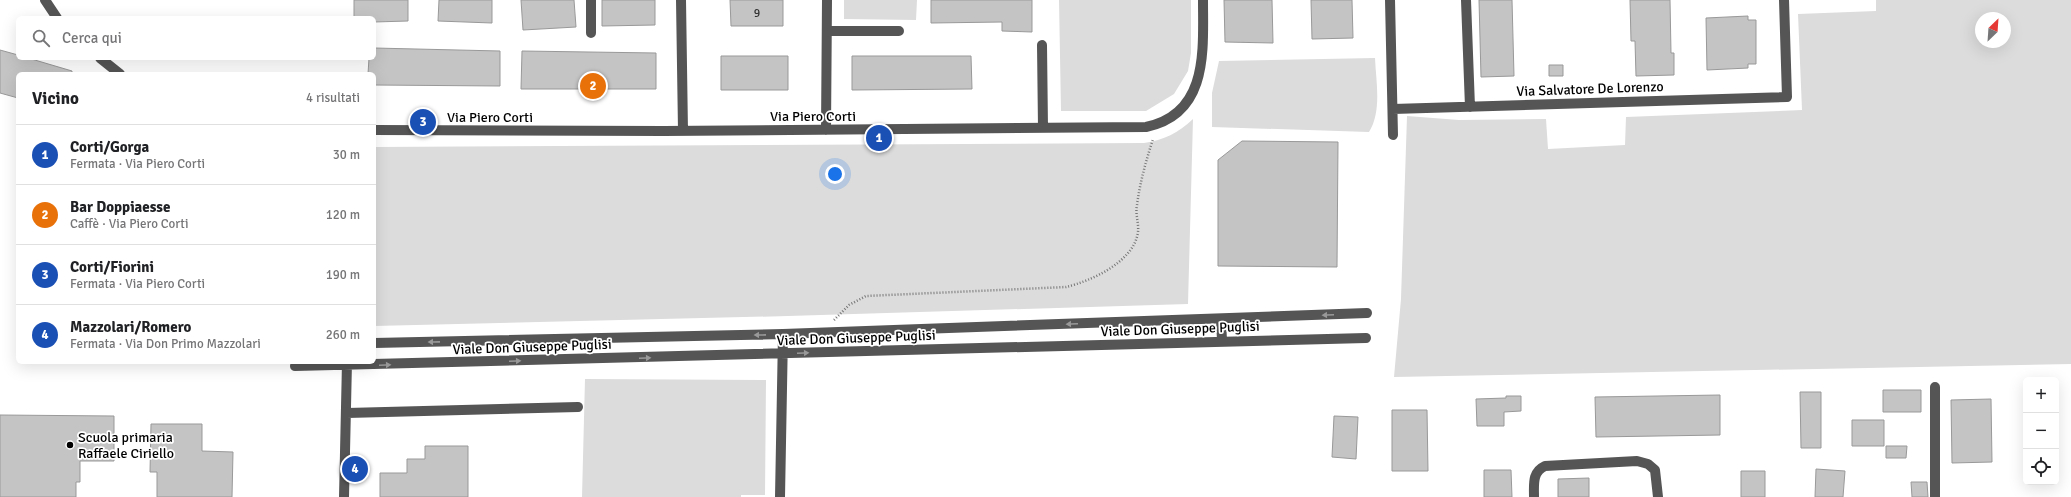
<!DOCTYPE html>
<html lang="it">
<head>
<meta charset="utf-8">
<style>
	:root { --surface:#fff; --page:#f6f6f6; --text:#202124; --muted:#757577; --line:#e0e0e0; --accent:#111827 }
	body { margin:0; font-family:Signika,sans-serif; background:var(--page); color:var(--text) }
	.controls { position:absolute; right:12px; bottom:12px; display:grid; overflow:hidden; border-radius:6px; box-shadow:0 4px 16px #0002 }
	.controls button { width:36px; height:36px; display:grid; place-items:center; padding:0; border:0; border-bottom:1px solid var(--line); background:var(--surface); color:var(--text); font:20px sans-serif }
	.compass { position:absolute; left:1975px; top:12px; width:36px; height:36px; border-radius:50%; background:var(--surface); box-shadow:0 4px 16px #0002; rotate:25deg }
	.you { position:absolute; left:835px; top:174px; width:14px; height:14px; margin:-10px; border:3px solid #fff; border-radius:50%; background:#1a73e8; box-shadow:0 0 0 6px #1a73e833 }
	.badge { display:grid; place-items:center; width:26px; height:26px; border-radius:50%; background:var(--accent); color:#fff; font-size:13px; font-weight:700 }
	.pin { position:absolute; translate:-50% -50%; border:2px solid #fff; box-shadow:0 1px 4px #0006 }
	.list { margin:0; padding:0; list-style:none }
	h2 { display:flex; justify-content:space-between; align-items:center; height:52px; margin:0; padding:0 16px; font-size:17px }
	h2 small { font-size:13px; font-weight:400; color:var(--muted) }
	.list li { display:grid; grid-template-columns:26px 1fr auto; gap:12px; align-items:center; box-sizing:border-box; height:60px; padding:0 16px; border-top:1px solid var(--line) }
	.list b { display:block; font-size:15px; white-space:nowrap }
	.list p { margin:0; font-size:13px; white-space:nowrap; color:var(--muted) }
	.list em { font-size:13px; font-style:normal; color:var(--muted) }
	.icon { flex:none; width:22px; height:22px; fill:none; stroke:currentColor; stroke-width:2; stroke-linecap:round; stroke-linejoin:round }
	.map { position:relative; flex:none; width:2071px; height:497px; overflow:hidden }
	.search { position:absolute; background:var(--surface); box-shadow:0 4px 16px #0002; left:16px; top:16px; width:360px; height:44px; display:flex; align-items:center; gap:10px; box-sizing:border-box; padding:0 14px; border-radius:6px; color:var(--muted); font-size:15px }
	.panel { position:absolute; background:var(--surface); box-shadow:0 4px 16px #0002; left:16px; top:72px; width:360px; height:292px; border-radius:6px }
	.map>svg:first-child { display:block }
</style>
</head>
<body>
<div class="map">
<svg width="2071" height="497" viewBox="0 0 2071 497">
	<rect width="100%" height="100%" fill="#fff"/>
	<path fill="#dcdcdc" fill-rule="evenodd" d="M844,0H917L916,20L844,19Z
		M1059,0H1191V53L1188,71L1174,94L1146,111H1061Z
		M1876,0H2071V364L1394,377L1401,299L1407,116L1459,120L1546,119L1548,149L1625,145L1626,117L1802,110L1798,14L1876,11ZM1981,18H2005V42H1981Z
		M1375,58C1376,82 1382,111 1369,132L1212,127V93L1219,61Z
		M1193,119L1188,304L788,316L374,326V147L1144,143C1164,140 1178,133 1193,119Z
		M585,379L766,380L765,495H741V497H582Z"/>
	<path fill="#c4c4c4" stroke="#999" d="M354,0H408V21L374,22V18H354Z
		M439,0H492V23L438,21Z
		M521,0H574L576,27L523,30Z
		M602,0H655V25L602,26Z
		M730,0H783V26H731Z
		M931,0H1032V32L1002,31V22L931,23Z
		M1224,0H1272L1273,43L1225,42Z
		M1311,0H1352L1353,38L1312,39Z
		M1479,0H1512L1514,76L1481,77Z
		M1630,0H1670L1671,53H1674V75L1636,76L1635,41H1631Z
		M1748,16V20H1756V64H1748V68L1707,70L1706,18Z
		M374,48L500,51V86L374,85V74H368L369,58H374Z
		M0,50L18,55V58H28L72,71V74H18V98L0,93Z
		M522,51L656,53V89H521Z
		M721,56H788V90H721Z
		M852,56H971L972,89L852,90Z
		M1549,65H1563V76H1549Z
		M1242,141L1338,142L1337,267L1218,266V160Z
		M1883,390H1921V412H1883Z
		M1800,392H1821V448H1801Z
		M1720,395V435L1596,437L1595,397Z
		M1506,396H1521V411L1504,412V426H1477L1476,399L1506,398Z
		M1991,399L1992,462L1952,463L1951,400Z
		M1392,410H1427L1428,471H1392Z
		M0,415L114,416V461H80V482H76V497H0Z
		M1334,416L1358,417L1356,459L1332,457Z
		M1852,420H1884V446H1852Z
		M151,424H202V451L233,452L232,497H157V472H150Z
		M425,446H468V497H380V473H407V459H425Z
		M1886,446H1907L1906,458H1886Z
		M1816,469L1845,471L1843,497H1815Z
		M1484,470H1511L1512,497H1484Z
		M1741,471H1765V497H1741Z
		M1589,478V497H1558V479Z
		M1911,482H1927L1928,497H1912Z"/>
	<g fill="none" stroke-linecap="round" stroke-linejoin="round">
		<path stroke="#777" stroke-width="2.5" stroke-dasharray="1 2" stroke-linecap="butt" d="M834,320L849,305L866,296L1066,287C1091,281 1134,262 1138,232C1139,223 1135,214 1137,205C1140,182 1146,161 1153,139"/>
		<path stroke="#555" stroke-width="10" d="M45,0L57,18
			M681,0L683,131
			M1390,0L1393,135
			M1466,0L1470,107
			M827,31H899
			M591,33V0
			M1042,45L1043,128
			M100,58L120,74
			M1393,109L1787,97L1784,0
			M374,130L664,131L1146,127C1209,114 1203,50 1203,0
			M826,130L827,0
			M1221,319L1222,341
			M374,343L783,334L1367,313
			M295,366L1366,338
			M1935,387V497
			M347,413L578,407
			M344,497L347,362
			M780,497L783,334
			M1534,497C1534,484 1532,472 1545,466L1637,461L1648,464L1655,470L1658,497"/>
	</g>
	<defs><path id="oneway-solid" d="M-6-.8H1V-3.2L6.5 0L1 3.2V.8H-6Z"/></defs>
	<g fill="#999">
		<use href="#oneway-solid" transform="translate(1328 315) rotate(178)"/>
		<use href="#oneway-solid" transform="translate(1072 324) rotate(178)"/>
		<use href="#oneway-solid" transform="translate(760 335) rotate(179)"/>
		<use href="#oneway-solid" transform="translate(434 342) rotate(179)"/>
		<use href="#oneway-solid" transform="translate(803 353) rotate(-2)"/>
		<use href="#oneway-solid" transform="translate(645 358) rotate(-2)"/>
		<use href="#oneway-solid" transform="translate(515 361) rotate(-2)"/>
		<use href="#oneway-solid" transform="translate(385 365) rotate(-2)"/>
	</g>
	<circle fill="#000" stroke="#fff" stroke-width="1.5" cx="70" cy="445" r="4"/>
	<g text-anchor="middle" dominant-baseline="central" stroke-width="3.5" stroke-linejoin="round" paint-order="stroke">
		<g font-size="12" fill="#313131">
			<text x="757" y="13">9</text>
		</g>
		<g font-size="14" fill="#000" stroke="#fff">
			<text transform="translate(1590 89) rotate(-2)">Via Salvatore De Lorenzo</text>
			<text x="813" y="116">Via Piero Corti</text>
			<text x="490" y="117">Via Piero Corti</text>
			<text transform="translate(1180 329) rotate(-2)">Viale Don Giuseppe Puglisi</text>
			<text transform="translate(856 338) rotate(-2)">Viale Don Giuseppe Puglisi</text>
			<text transform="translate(532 347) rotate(-2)">Viale Don Giuseppe Puglisi</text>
		</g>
		<g font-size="14" fill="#000" stroke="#fff" text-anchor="start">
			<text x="78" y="437">Scuola primaria<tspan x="78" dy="16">Raffaele Ciriello</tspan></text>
		</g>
	</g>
</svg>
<div class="controls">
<button>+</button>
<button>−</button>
<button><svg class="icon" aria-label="locate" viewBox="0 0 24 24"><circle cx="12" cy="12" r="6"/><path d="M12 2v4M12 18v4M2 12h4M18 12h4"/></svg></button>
</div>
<svg class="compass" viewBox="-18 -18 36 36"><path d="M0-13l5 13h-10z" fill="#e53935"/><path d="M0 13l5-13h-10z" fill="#757577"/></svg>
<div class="you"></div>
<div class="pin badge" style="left:879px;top:138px;background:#1a4fb4">1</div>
<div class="pin badge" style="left:593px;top:86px;background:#e8710a">2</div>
<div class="pin badge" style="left:423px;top:122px;background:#1a4fb4">3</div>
<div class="pin badge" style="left:355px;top:469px;background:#1a4fb4">4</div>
<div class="search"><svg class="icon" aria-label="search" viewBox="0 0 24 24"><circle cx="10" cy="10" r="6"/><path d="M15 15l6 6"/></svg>Cerca qui</div>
<section class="panel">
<h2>Vicino<small>4 risultati</small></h2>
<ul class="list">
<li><span class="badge" style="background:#1a4fb4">1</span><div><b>Corti/Gorga</b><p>Fermata · Via Piero Corti</p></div><em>30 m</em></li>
<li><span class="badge" style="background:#e8710a">2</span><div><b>Bar Doppiaesse</b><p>Caffè · Via Piero Corti</p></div><em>120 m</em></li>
<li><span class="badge" style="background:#1a4fb4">3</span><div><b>Corti/Fiorini</b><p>Fermata · Via Piero Corti</p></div><em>190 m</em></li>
<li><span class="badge" style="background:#1a4fb4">4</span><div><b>Mazzolari/Romero</b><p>Fermata · Via Don Primo Mazzolari</p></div><em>260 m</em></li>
</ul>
</section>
</div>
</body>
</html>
